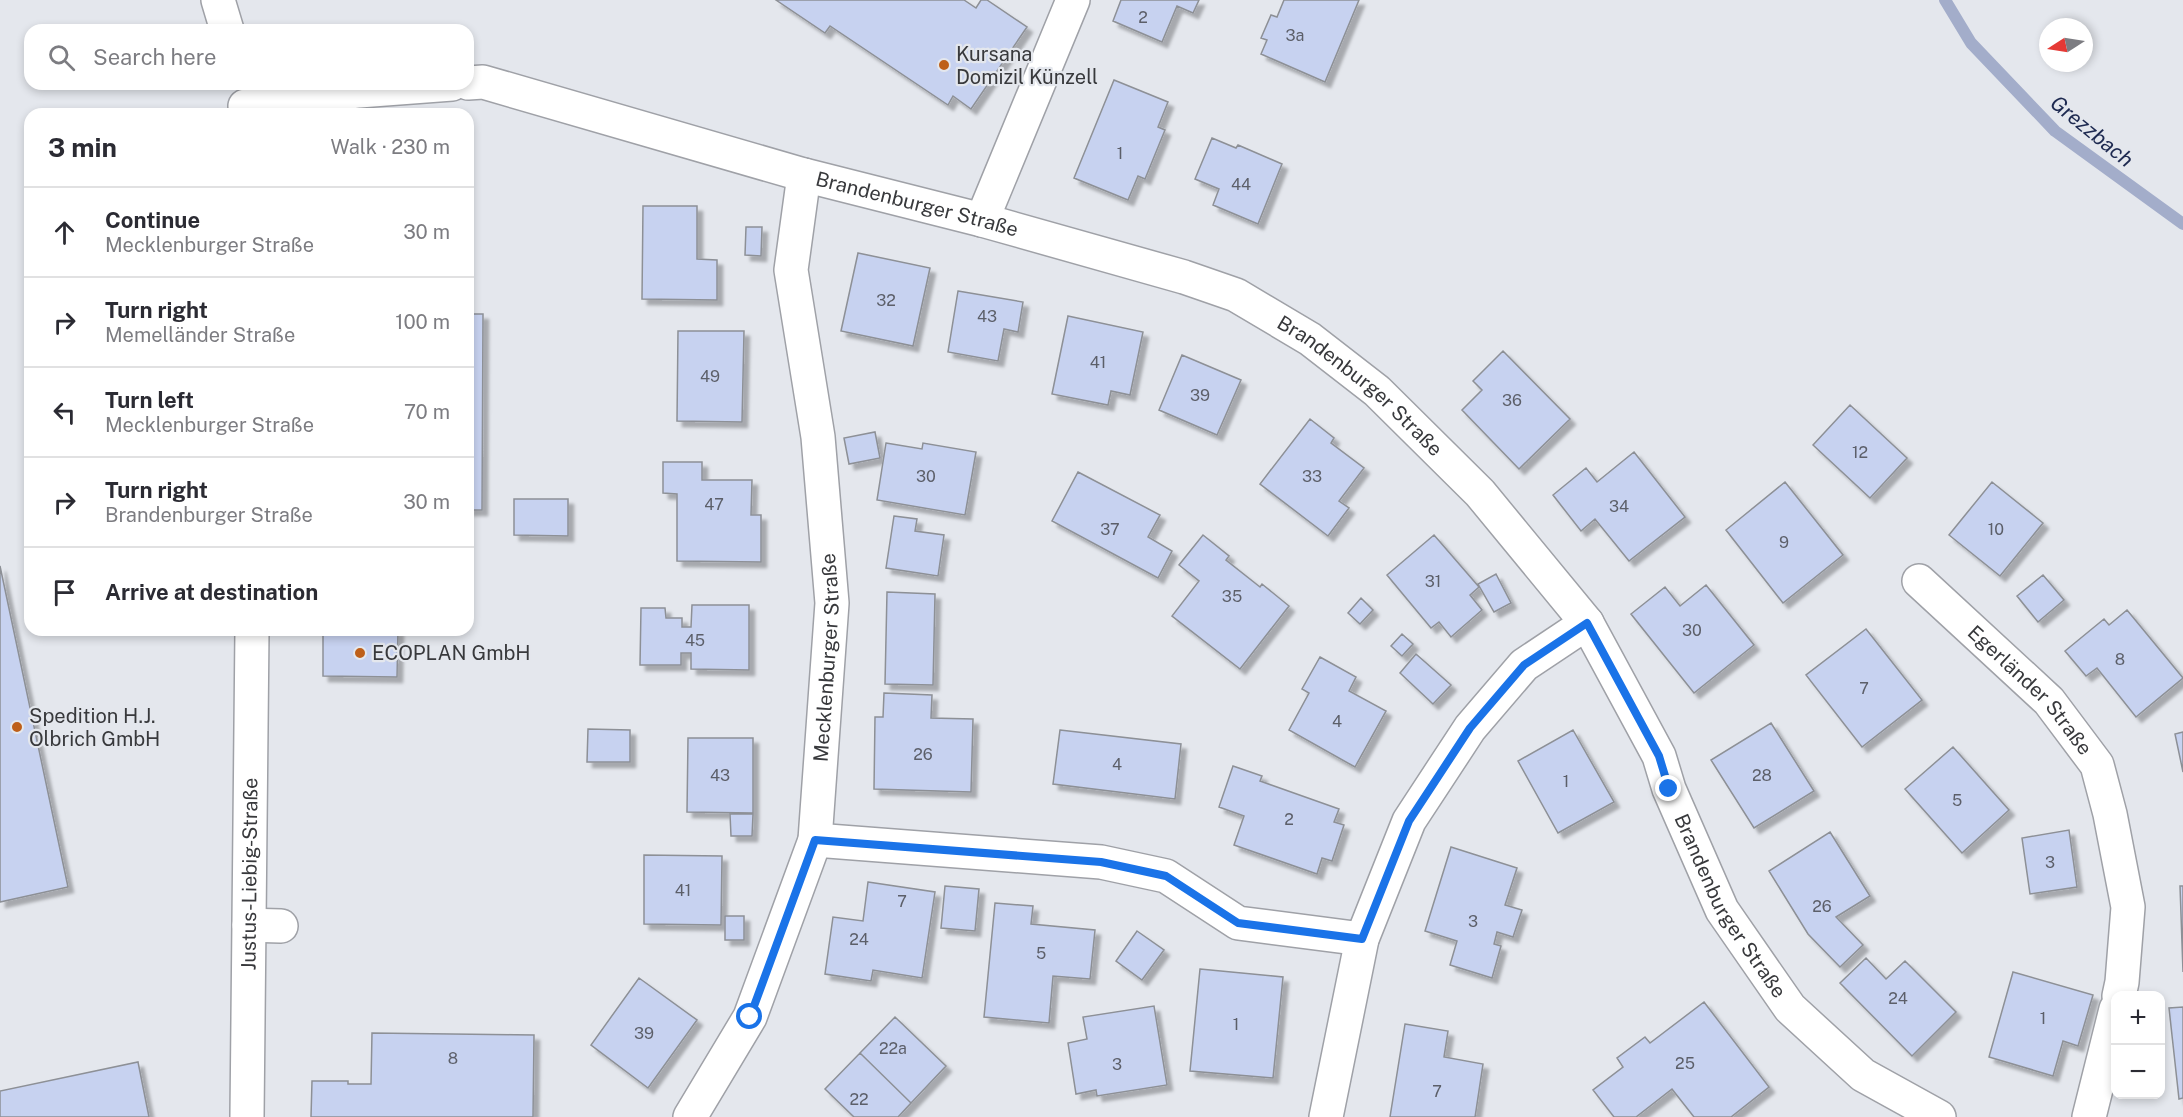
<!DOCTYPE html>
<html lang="en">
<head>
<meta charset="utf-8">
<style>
	:root { --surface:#fff; --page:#f2f2f3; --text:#2b2b33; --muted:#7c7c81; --line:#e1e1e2 }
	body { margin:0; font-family:"Public Sans",sans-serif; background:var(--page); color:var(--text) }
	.controls { position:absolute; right:18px; bottom:18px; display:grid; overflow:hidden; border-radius:12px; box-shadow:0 3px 9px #0003 }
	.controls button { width:54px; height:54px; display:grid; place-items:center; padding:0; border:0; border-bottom:2px solid var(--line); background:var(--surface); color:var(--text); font:30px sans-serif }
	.compass { position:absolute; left:2039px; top:18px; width:54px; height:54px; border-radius:50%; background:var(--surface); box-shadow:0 3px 9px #0003; rotate:258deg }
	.stop { position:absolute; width:18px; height:18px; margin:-14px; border:4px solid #1a73e8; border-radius:50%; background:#fff }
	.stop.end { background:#1a73e8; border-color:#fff; box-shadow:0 2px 6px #0008 }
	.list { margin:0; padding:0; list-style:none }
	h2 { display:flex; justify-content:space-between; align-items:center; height:78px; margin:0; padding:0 24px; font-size:26px }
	h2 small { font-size:20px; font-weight:400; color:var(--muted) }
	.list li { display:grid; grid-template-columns:39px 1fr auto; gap:18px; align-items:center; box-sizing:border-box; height:90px; padding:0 24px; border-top:2px solid var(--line) }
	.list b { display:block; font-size:22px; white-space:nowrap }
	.list p { margin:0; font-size:20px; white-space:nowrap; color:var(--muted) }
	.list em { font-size:20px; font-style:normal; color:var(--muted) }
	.icon { flex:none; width:33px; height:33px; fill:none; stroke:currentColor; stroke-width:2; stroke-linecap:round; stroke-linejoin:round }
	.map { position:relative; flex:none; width:2183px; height:1117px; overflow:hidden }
	.search { position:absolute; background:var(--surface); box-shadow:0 3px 9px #0003; left:24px; top:24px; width:450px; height:66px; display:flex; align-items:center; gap:15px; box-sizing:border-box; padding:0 21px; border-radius:18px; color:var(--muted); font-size:22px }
	.panel { position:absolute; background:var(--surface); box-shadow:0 3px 9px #0003; left:24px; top:108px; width:450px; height:528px; border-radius:18px }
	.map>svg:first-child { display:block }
</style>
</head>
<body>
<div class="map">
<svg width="2183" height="1117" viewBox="0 0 2183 1117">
	<defs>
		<filter id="shadow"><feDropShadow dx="5.5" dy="5.5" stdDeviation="1.5" flood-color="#0004"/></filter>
	</defs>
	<rect width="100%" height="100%" fill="#e4e7ed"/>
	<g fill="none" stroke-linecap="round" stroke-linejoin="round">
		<path stroke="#a3adca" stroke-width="12" d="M1945,0L1971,43L2055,131L2183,224"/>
	</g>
	<path fill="#c7d2f0" stroke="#8d9096" stroke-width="1.5" filter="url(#shadow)" d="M776,0H964L976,8L981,0H987L1027,27L971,109L953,96L948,105L830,26L825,33Z
		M1121,0H1199L1193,13L1177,6L1162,42L1113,21Z
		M1284,0H1359L1325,82L1261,54L1267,40L1261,38L1271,15L1277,17Z
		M1114,80L1168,102L1158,127L1165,130L1145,179L1138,176L1128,200L1074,178Z
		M1212,138L1236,148L1238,145L1282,164L1258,224L1213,205L1219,189L1195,179Z
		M643,206H697V259L717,260V300L642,299Z
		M746,227H762L761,256L745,255Z
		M858,253L930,268L913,346L841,331Z
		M958,291L1023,302L1018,332L1004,329L998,361L948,352Z
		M468,314H483L482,510H468Z
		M1068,316L1143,332L1130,395L1111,391L1108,405L1052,394Z
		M678,331H744L742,422L677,421Z
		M1503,351L1570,419L1519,469L1462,410L1482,390L1473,381Z
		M1182,355L1241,380L1217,435L1159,410Z
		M1850,405L1907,458L1870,498L1813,445Z
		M1310,419L1334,438L1331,443L1364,468L1339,501L1349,508L1328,536L1260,484Z
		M875,432L880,458L849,464L844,438Z
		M886,443L922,449L923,443L976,452L965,515L877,500Z
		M1634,452L1685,517L1629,561L1595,519L1581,531L1553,495L1586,468L1597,482Z
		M663,462H702V480H752L751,515H761V562L677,561V494L663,493Z
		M1078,472L1160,515L1148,537L1172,551L1158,578L1052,521Z
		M1785,482L1843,555L1783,603L1726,530Z
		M1992,482L2043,523L2000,576L1949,535Z
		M514,499H568V536L514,535Z
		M894,516L917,519L915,531L944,535L938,576L886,568Z
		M1203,535L1229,556L1226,560L1260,587L1262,584L1289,606L1240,669L1172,616L1199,581L1179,565Z
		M1434,535L1479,587L1470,595L1482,610L1451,637L1439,622L1431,628L1387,575Z
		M0,566L68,887L0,902Z
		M1496,574L1511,603L1494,612L1478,584Z
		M2043,575L2064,600L2038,622L2017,596Z
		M1706,585L1754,645L1694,693L1631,614L1665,587L1680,606Z
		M887,592L935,594L933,685L885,684Z
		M1361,598L1373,610L1360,624L1348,613Z
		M692,605H749V670L691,669V653H681V665H640L641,608H665L666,618H682V627H691Z
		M2127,610L2183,678L2136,717L2097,668L2086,676L2065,651L2104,619L2109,625Z
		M1866,629L1922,700L1862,747L1806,675Z
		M317,630H398L397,677L323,676V630Z
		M1402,634L1413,644L1402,656L1391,646Z
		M1416,654L1451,685L1433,704L1400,673Z
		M1320,657L1356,677L1349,691L1386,711L1355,767L1289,730L1309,693L1302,689Z
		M884,693L932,695L931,718L973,719L971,792L874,789L875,717H883Z
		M1771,723L1814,791L1754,828L1711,760Z
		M588,729L630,730V762H587Z
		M1060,730L1181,744L1175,799L1053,784Z
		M1573,730L1614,802L1558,833L1518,761Z
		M2183,732V772L2175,734Z
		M688,738H753V813L687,812Z
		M1953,747L2009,810L1962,853L1905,789Z
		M1233,766L1262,776L1260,781L1339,809L1334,822L1344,825L1332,861L1322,858L1317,874L1234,845L1244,816L1219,807Z
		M730,814H753L752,836H731Z
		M2069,830L2077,887L2030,894L2022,838Z
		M1830,832L1870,896L1836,917L1863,945L1840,967L1808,934L1769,871Z
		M1451,847L1517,868L1505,905L1522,910L1513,937L1497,932L1494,944L1501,946L1492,978L1450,965L1457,941L1425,931Z
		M644,855L722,856L721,925L644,924Z
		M868,882L935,892L922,978L873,970L871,981L825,974L833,917L863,921Z
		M945,886L979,889L975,931L941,928Z
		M2180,886H2183V972Z
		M995,903L1033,906L1031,924L1095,930L1090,979L1053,976L1049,1023L984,1017Z
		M725,916H744V940H725Z
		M1137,931L1164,950L1142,980L1116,961Z
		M1866,958L1886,979L1905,961L1956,1012L1912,1056L1840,983Z
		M1200,969L1283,977L1273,1078L1190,1071Z
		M2013,972L2093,995L2078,1046L2063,1041L2053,1076L1989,1057Z
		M639,978L697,1020L648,1088L591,1045Z
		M1704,1002L1769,1087L1731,1117H1694L1672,1089L1636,1117H1614L1593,1090L1623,1067L1617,1058L1645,1037L1650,1043Z
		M1154,1006L1167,1085L1097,1096L1096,1090L1076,1094L1068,1043L1087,1039L1083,1017Z
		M2183,1007V1098L2179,1099L2169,1008Z
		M895,1017L946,1066L911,1103L860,1053Z
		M1405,1024L1448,1031L1444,1057L1483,1064L1475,1117H1390Z
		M372,1033L534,1035L533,1117H311L312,1081H348V1084H371Z
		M860,1053L911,1103L898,1117H854L825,1089Z
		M138,1062L149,1117H0V1091Z"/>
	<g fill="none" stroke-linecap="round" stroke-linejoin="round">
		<defs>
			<g id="minor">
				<path d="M218,0L227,30"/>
				<path id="s1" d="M468,83L483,82L804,175L982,220L1184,277L1236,295L1310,339L1377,391L1480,493L1587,623L1659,756L1669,789L1722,910L1790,1008L1863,1075L1939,1117"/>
				<path d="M245,106L359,91L452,84"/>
				<path d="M982,220L1073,0"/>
				<path id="s2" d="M1919,581L2049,701L2097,765L2110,814L2128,907L2122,982L2119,996"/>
				<path d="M815,840L1101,862L1166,876L1238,923L1362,939"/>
				<path d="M249,925L281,926"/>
				<path id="s3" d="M247,1117L252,630"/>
				<path id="s4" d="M690,1117L750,1017L815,840L832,603L818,437L791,270L804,175"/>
				<path d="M1326,1117L1362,939L1409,821L1470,728L1524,665L1587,623"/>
				<path d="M2089,1117L2116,1009"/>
			</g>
		</defs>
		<use href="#minor" stroke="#9fa1a7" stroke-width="36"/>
		<use href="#minor" stroke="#fff" stroke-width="33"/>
	</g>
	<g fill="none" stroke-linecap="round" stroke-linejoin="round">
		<path stroke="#1a73e8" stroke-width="8" d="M750,1017L815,840L1101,862L1166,876L1238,923L1362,939L1409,821L1470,728L1524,665L1587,623L1659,756L1669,789"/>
	</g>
	<g fill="#be5f19" stroke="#e4e7ed" stroke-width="2">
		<circle cx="944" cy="65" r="6"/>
		<circle cx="360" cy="653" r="6"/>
		<circle cx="17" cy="727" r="6"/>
	</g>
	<g text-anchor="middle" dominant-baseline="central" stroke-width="4.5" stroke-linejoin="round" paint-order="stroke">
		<g font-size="16" fill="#5c5f69">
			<text x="1143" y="17">2</text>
			<text x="1295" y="35">3a</text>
			<text x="1120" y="153">1</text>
			<text x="1241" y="184">44</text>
			<text x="886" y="300">32</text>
			<text x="987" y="316">43</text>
			<text x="1098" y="362">41</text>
			<text x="710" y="376">49</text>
			<text x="1200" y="395">39</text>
			<text x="1512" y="400">36</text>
			<text x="1860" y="452">12</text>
			<text x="926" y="476">30</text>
			<text x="1312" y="476">33</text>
			<text x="714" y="504">47</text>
			<text x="1619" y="506">34</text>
			<text x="1110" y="529">37</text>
			<text x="1996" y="529">10</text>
			<text x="1784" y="542">9</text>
			<text x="1433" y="581">31</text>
			<text x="1232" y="596">35</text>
			<text x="1692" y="630">30</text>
			<text x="695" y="640">45</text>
			<text x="2120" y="659">8</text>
			<text x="1864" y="688">7</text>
			<text x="1337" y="721">4</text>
			<text x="923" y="754">26</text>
			<text x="1117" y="764">4</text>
			<text x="720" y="775">43</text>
			<text x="1762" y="775">28</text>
			<text x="1566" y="781">1</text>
			<text x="1957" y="800">5</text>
			<text x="1289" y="819">2</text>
			<text x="2050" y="862">3</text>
			<text x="683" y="890">41</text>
			<text x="902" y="901">7</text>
			<text x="1822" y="906">26</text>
			<text x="1473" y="921">3</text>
			<text x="859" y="939">24</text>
			<text x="1041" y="953">5</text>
			<text x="1898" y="998">24</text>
			<text x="2043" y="1018">1</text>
			<text x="1236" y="1024">1</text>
			<text x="644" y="1033">39</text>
			<text x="893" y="1048">22a</text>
			<text x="453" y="1058">8</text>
			<text x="1685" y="1063">25</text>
			<text x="1117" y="1064">3</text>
			<text x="1437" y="1091">7</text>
			<text x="859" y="1099">22</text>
		</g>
		<g font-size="20" fill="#38393c" stroke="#e4e7ed" text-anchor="start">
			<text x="956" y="54">Kursana<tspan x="956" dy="23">Domizil Künzell</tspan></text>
			<text x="372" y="653">ECOPLAN GmbH</text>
			<text x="29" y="716">Spedition H.J.<tspan x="29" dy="23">Olbrich GmbH</tspan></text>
		</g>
		<g font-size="20" fill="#38393c" stroke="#e4e7ed">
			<text stroke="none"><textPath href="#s1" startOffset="466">Brandenburger Straße</textPath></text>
			<text stroke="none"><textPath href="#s1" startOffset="952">Brandenburger Straße</textPath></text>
			<text stroke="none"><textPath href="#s4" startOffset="488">Mecklenburger Straße</textPath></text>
			<text stroke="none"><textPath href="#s2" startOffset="156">Egerländer Straße</textPath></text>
			<text stroke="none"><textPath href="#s3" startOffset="243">Justus-Liebig-Straße</textPath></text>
			<text stroke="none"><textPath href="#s1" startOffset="1600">Brandenburger Straße</textPath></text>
		</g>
		<g font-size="21" font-style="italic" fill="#1d2950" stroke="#e4e7ed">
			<text transform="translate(2092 131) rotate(39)">Grezzbach</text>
		</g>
	</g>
</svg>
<div class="controls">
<button>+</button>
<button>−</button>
</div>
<svg class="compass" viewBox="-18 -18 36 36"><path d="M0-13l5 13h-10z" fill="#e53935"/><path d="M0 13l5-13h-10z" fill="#7c7c81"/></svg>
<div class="stop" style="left:750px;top:1017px"></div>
<div class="stop end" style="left:1669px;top:789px"></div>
<div class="search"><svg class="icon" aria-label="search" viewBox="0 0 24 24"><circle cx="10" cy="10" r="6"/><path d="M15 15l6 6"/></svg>Search here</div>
<section class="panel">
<h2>3 min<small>Walk · 230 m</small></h2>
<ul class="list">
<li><svg class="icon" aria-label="ahead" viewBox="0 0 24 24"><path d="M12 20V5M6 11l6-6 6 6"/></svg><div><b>Continue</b><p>Mecklenburger Straße</p></div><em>30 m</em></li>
<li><svg class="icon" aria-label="right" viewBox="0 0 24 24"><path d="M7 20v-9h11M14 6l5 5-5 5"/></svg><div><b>Turn right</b><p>Memelländer Straße</p></div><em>100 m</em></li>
<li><svg class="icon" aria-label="left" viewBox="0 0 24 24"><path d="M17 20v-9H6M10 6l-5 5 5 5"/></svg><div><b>Turn left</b><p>Mecklenburger Straße</p></div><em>70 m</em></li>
<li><svg class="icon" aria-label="right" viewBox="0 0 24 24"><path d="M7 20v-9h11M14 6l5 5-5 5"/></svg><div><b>Turn right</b><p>Brandenburger Straße</p></div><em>30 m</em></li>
<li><svg class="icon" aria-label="arrive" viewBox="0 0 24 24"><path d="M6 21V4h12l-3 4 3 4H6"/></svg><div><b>Arrive at destination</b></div></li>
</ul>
</section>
</div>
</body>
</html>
